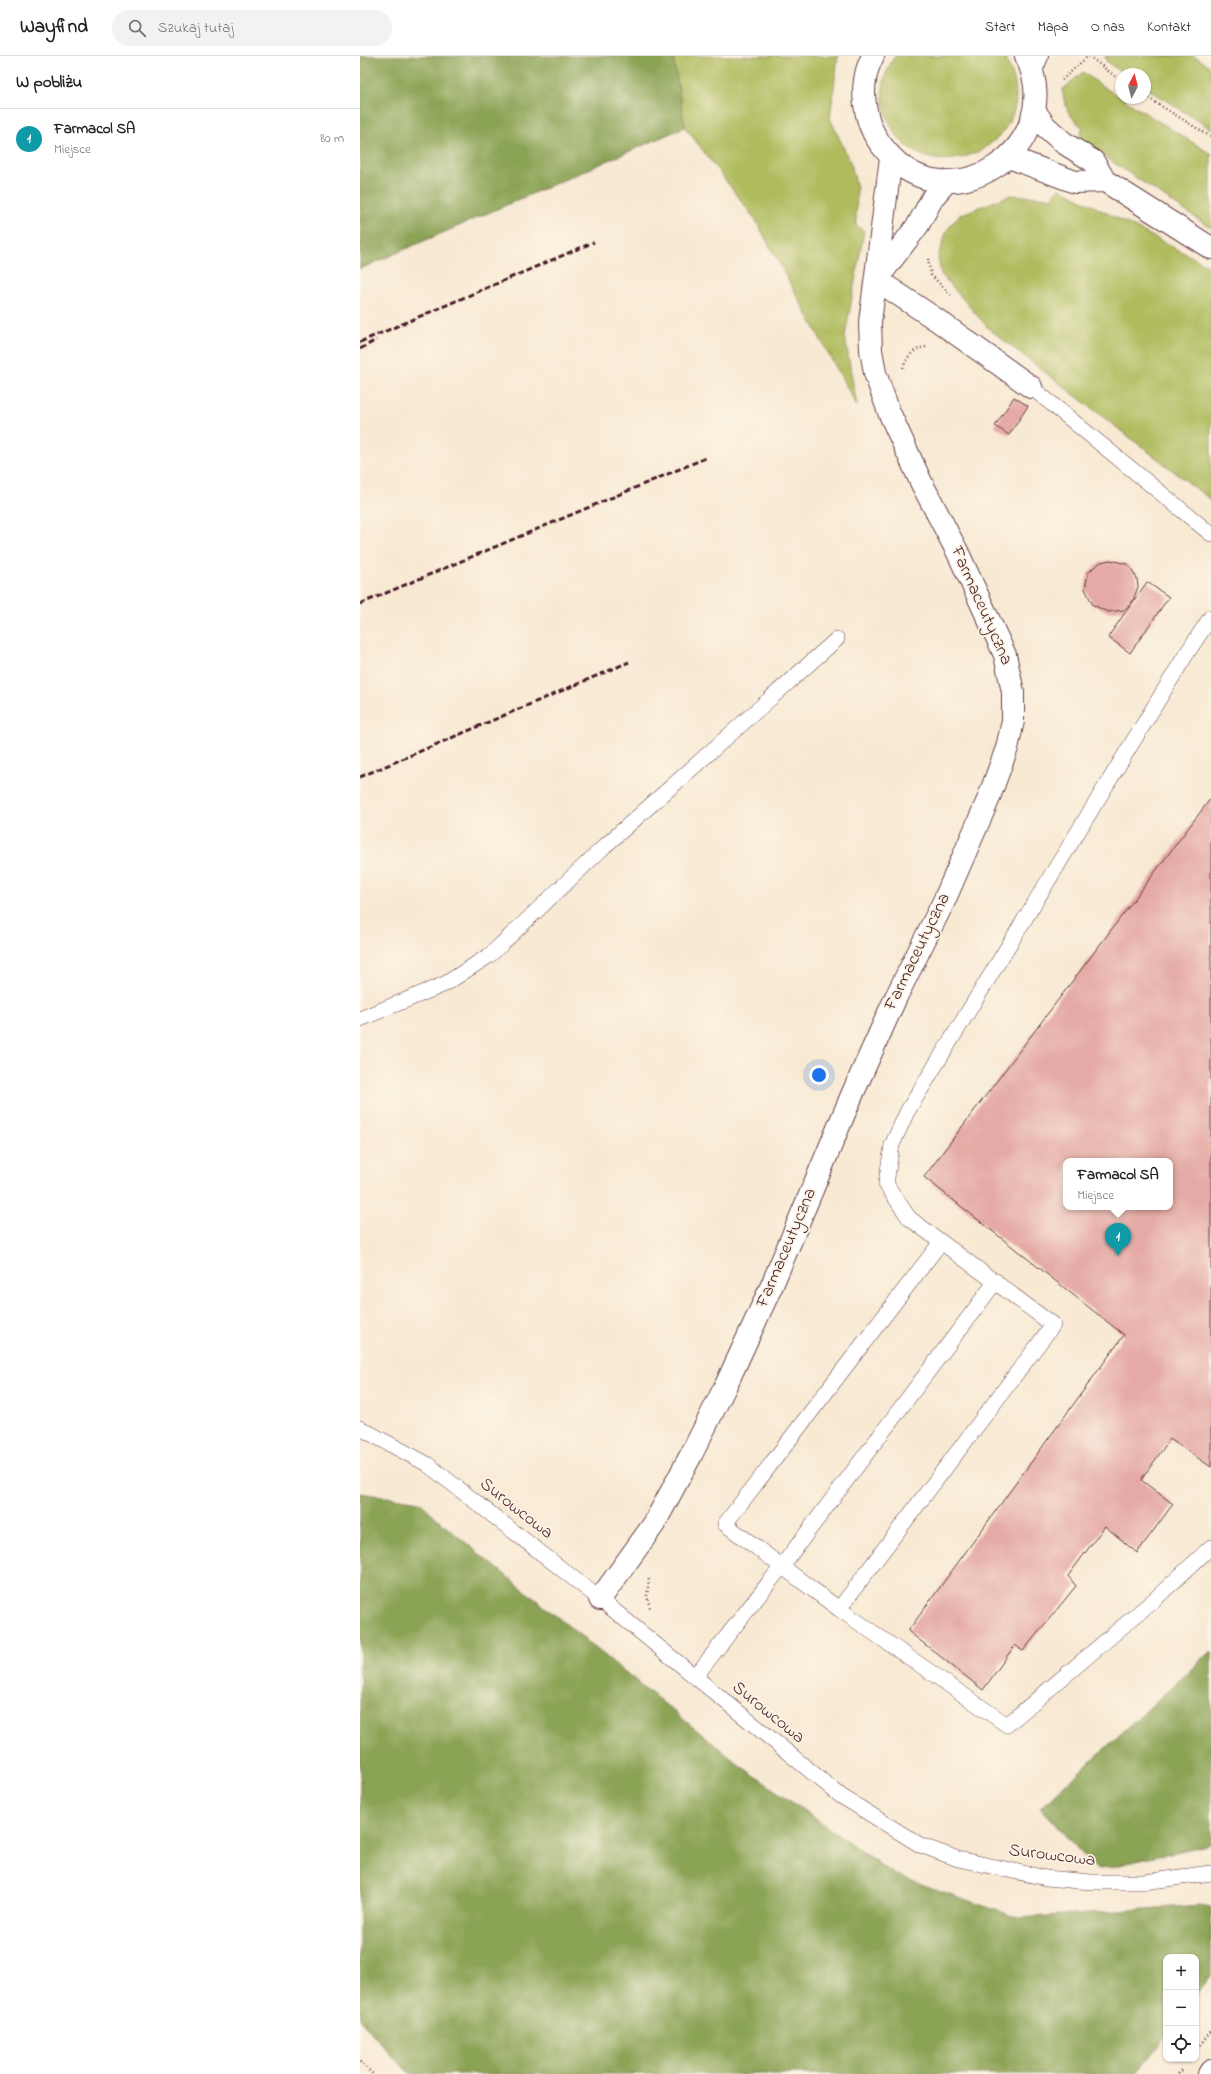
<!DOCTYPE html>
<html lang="pl">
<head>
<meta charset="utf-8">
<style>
	:root { --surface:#fff; --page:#f2f2f2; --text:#222; --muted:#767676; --line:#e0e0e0; --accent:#b5179e }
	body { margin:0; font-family:"Indie Flower",sans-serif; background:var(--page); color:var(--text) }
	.controls { position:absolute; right:12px; bottom:12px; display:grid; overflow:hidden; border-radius:8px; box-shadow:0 1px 3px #0004 }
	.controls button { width:36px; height:36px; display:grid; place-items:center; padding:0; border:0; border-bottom:1px solid var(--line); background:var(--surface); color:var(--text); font:20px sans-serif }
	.compass { position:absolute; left:755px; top:12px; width:36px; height:36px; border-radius:50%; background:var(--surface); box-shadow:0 1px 3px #0004; rotate:7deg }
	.you { position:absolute; left:459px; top:1019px; width:14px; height:14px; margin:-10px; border:3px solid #fff; border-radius:50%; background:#1a73e8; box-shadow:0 0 0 6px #1a73e833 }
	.badge { display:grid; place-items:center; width:26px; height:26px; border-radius:50%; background:var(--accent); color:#fff; font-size:13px; font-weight:700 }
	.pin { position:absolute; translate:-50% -33px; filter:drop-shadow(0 1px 2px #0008) }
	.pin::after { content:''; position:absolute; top:21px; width:14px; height:12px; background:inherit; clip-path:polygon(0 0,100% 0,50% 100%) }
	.popup { position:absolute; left:703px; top:1102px; width:110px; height:52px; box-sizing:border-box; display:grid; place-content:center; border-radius:8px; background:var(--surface); filter:drop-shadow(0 1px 3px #0005); font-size:13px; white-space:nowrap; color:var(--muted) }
	.popup b { font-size:15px; color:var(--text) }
	.popup::after { content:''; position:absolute; left:50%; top:100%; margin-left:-8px; border:8px solid transparent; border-top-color:var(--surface) }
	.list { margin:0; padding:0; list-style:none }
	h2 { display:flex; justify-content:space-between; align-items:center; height:52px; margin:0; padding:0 16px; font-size:17px }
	h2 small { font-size:13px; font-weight:400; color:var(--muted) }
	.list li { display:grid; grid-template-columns:26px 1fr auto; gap:12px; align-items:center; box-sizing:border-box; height:60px; padding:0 16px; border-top:1px solid var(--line) }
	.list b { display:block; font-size:15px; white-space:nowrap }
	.list p { margin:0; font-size:13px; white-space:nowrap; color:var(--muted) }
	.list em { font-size:13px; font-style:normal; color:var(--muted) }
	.icon { flex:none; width:22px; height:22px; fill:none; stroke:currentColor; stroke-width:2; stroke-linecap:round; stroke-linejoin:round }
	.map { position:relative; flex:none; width:851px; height:2018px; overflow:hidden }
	header { display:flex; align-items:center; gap:24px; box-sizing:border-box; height:56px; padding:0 20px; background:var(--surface); border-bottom:1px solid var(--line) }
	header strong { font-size:19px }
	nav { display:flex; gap:22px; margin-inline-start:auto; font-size:14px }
	.search { width:280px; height:36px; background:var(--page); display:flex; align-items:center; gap:10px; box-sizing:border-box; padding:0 14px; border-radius:22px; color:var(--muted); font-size:15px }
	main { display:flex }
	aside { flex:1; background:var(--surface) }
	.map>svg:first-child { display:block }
</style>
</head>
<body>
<header>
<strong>Wayfind</strong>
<div class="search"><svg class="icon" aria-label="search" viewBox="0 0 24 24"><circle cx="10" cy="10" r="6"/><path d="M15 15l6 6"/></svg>Szukaj tutaj</div>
<nav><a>Start</a><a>Mapa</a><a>O nas</a><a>Kontakt</a></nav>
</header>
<main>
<aside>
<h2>W pobliżu<small></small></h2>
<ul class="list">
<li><span class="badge" style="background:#0f9aa8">1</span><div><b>Farmacol SA</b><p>Miejsce</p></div><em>80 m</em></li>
</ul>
</aside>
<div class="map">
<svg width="851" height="2018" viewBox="0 0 851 2018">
	<rect width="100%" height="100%" fill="#fcf5e5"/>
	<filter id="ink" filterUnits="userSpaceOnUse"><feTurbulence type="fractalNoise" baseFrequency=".025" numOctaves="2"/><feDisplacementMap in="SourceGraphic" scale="8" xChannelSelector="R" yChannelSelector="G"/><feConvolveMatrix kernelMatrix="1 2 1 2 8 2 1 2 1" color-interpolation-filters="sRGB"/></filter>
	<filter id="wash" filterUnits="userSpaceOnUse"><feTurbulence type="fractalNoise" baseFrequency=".012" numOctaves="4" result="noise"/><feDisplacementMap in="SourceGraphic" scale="16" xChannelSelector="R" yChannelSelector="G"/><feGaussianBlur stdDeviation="0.9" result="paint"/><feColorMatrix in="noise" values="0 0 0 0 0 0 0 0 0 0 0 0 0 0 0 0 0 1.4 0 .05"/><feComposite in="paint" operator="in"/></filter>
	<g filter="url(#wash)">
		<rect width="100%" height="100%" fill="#f8e9d3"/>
		<path fill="#afbb5d" stroke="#7c6d44" d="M313,0H478L470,62L491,108L497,132L496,169L504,175L485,281L497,350L395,163L325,71Z
			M535,0H643C699,83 558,153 526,58C519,39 523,17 535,0Z
			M745,0H834L851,11V73L785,31V18H764L747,6Z
			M723,16L742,30L851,98V172L718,83L723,72C708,59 706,54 702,34Z
			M699,132L851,211V444L629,273L581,218L578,201L587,174L599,159L651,139L692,142Z"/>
		<path fill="#8ba354" stroke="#6a6140" d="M0,0H313L325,71L0,213Z
			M0,1437L60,1446L84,1469L381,1710L535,1819L659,1862L840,1849L851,1851V1920L836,1939V1901H806V1979L777,2018H50L28,1996L0,1963Z
			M851,1595V1788L737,1814L680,1752Z"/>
		<g id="blocks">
			<path fill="#e5aaa5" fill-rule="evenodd" d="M654,341L668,350L649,379L635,370Z
				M750,504L767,508L773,515L777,523L778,531L772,547L787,526L809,541L770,597L748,581L772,547L764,554L748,556L733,549L725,533L728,517L734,511L741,506Z
				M851,742V1411L810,1383L781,1424L813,1448L777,1497L745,1470L708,1520L716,1530L663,1595L655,1589L623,1634L548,1575L764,1279L564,1121ZM706,1105H810V1151H706Z"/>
		</g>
	</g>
	<g filter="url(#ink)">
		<use href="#blocks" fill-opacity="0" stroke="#643d44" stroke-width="1"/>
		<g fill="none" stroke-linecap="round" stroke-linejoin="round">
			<defs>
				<path id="lane" d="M671,331L851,478
					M0,963L85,928L130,899L246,789L477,583
					M581,1186L365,1468L479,1553L647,1669L795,1543L851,1491
					M0,1372L67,1408L240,1543L481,1740L560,1789L598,1803L686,1822L731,1826H784L851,1817
					M479,1553L693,1269L549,1162L526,1128L532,1089L547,1056L827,597L851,561
					M335,1621L422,1510L636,1225"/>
				<path id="street" d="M513,0C503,18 502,40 507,59C510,73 517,85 527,96C589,170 710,91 666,0
					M674,54L685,70L704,87L733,105L745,125L851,192
					M649,101L715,126L745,125
					M517,223L558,169L573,141L587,125
					M517,224L577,264L671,331
					M240,1543L294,1468L331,1399L366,1329L412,1229L492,1039L536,941L584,845L628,744L647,692L653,665V636L645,599L598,497L561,426L529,356L515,317L511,294L510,266L531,102"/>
				<path id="secondary" d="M849,2018L851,2015"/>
				<path id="primary" d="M672,12L677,0"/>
			</defs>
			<use href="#lane" stroke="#643d44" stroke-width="16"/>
			<use href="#street" stroke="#643d44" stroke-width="24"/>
			<use href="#secondary" stroke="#643d44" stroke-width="24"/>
			<use href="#primary" stroke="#643d44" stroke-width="24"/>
			<path stroke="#643d44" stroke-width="2.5" stroke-dasharray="1 3" stroke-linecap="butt" d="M729,0L761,25
				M702,24L728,0
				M785,40L851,81
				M568,203L571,219L591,239
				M543,312C547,300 554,292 567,291
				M289,1523L287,1540L290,1552
				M840,1989L851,1975
				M0,2006L13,2018
				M818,2018L822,2013"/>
			<use href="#lane" stroke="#fff" stroke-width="15"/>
			<use href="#street" stroke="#fff" stroke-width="22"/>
			<use href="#secondary" stroke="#fff" stroke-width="22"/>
			<use href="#primary" stroke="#fff" stroke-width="22"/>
			<path stroke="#4a1f2b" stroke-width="3" stroke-dasharray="6 3" stroke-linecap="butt" d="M0,286L234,186
				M0,293L16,284
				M0,548L348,401
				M0,721L269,606"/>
		</g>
	</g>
	<g text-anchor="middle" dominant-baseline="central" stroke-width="3.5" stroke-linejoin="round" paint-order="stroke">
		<g font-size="18" fill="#4a1f2b" stroke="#fcf5e5">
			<text transform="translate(621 550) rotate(66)">Farmaceutyczna</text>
			<text transform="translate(558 896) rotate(-64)">Farmaceutyczna</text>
			<text transform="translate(427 1192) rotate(-67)">Farmaceutyczna</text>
			<text transform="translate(156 1453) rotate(38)">Surowcowa</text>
			<text transform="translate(408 1657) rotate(39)">Surowcowa</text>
			<text transform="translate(692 1800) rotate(7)">Surowcowa</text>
		</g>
	</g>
</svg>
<div class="controls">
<button>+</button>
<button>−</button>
<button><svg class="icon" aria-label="locate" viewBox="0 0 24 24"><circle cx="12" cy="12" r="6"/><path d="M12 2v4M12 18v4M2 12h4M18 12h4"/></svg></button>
</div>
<svg class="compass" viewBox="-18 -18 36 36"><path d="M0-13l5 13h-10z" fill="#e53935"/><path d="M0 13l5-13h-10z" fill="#767676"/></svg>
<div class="you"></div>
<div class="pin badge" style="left:758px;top:1200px;background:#0f9aa8">1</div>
<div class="popup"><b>Farmacol SA</b>Miejsce</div>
</div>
</main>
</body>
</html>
